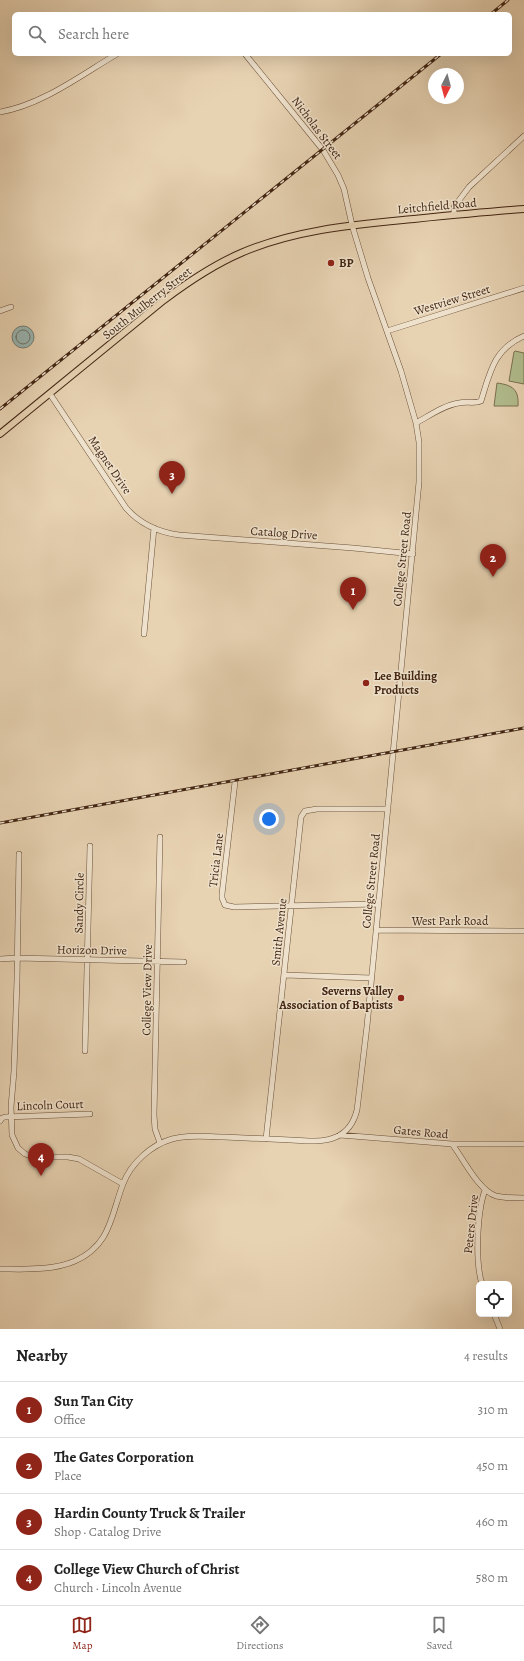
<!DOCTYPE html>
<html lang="en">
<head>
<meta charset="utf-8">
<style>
	:root { --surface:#fff; --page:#f6f6f6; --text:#222; --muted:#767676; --line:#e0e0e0; --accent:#8f2418 }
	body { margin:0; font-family:Alegreya,serif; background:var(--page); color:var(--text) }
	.controls { position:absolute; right:12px; bottom:12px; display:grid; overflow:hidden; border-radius:6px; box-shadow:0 4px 16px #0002 }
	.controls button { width:36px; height:36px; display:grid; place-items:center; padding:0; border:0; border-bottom:1px solid var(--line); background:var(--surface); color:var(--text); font:20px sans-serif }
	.compass { position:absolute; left:428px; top:68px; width:36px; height:36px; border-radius:50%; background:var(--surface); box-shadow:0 4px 16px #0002; rotate:186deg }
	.you { position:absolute; left:269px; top:819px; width:14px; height:14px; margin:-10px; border:3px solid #fff; border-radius:50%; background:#1a73e8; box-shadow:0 0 0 6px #1a73e833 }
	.badge { display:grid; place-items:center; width:26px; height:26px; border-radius:50%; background:var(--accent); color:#fff; font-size:13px; font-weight:700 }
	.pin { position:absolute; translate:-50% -33px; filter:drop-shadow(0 1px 2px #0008) }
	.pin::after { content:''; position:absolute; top:21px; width:14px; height:12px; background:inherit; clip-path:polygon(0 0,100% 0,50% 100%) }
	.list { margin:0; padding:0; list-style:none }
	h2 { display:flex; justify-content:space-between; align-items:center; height:52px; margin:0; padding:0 16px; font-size:17px }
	h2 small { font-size:13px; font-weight:400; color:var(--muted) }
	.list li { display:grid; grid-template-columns:26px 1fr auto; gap:12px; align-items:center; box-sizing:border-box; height:56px; padding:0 16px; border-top:1px solid var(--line) }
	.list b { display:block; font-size:15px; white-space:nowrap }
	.list p { margin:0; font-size:13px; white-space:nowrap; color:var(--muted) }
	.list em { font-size:13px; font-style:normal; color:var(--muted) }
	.icon { flex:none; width:22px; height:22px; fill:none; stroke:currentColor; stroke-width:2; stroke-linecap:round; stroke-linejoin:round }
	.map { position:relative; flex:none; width:524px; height:1329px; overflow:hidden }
	.search { position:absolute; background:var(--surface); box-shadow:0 4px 16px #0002; left:12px; right:12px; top:12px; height:44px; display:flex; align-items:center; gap:10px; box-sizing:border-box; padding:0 14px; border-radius:6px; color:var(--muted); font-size:15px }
	.sheet { height:276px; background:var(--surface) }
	nav { display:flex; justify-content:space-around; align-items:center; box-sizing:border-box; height:56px; border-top:1px solid var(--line); background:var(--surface); font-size:11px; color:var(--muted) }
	nav a { display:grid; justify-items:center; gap:2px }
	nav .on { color:var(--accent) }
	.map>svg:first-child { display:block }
</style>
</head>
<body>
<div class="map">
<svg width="524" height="1329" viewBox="0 0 524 1329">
	<rect width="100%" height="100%" fill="#e7d2b2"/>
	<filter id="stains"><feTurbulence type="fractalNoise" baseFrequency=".005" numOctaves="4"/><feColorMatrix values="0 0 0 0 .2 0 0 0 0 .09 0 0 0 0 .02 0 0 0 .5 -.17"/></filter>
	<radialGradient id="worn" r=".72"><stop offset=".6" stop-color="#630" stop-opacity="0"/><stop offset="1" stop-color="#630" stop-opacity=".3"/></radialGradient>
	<path fill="#b2bd8e" stroke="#7a7150" d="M515,351L524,353V384L509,381L514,352Z
		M497,383C513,385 519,390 518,406H494Z"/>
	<path fill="#98b6b3" stroke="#767c73" d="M12 337a11 11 0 1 1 22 0a11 11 0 1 1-22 0Z"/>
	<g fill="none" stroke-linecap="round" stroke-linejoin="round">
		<path stroke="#6d6e62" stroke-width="1" d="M16 337a7 7 0 1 1 14 0a7 7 0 1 1-14 0Z"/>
		<defs>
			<path id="minor" d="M0,112C42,105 81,75 117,54
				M454,215V207L469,187L524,136
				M0,311L11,307
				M387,331L524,288
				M50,394L126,508C140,524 158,532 179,535L353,548L413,554
				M416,423C429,416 444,405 459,403C467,401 474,404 481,401C490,372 494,349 524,336
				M144,634L154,528
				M235,782L222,894V898L225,905L234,907L378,904
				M160,837L154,1115L155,1129L160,1143
				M19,854L17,980L14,1071L11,1107L12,1135L18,1148L25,1154L34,1157H68L79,1159L123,1184
				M376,930L524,931
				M0,959L17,958L184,962
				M285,975L371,978
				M85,1051L90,846
				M0,1121L2,1118L5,1117L90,1114
				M340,1135L452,1144C463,1158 478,1190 496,1196C505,1198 515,1198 524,1198
				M266,1139L301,817L305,811L317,809H388
				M452,1144H524
				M0,1269C24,1269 52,1271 75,1261C111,1245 111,1215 123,1184C131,1163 151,1145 172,1139C189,1134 207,1137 224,1137C246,1138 268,1139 291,1140C305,1141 322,1143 336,1137C348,1132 354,1122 357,1110L367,1026L419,482V442L416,423L401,371L368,278L352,225L344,189L338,175L323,150L245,54
				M482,1284C475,1262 477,1212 485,1190
				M494,1314L500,1329"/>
			<path id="major" d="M0,434L164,300C188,282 213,265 241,253C292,231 349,225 403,220C444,216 484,212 524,209"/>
		</defs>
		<use href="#minor" stroke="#6b503a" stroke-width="6"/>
		<use href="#major" stroke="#422512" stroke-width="8"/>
		<use href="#minor" stroke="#efe2cd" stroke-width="5"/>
		<use href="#major" stroke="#e7d2b2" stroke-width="6"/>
		<defs>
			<path id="rail" d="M491,14L508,0
				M0,409L441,54
				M0,823L524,728"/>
		</defs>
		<use href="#rail" stroke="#422512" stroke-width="3"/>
		<use href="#rail" stroke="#efe2cd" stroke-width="1.5" stroke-dasharray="4.5" stroke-linecap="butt"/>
	</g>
	<g fill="#8f2418" stroke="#efe2cd" stroke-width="1.5">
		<circle cx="331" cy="263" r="4"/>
		<circle cx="366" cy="683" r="4"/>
		<circle cx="401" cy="998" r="4"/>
	</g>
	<g text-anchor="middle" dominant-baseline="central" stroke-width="3" stroke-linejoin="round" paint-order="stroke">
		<g font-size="12" fill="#422512" stroke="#efe2cd">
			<text transform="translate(317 128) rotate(53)">Nicholas Street</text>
			<text transform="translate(437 206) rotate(-5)">Leitchfield Road</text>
			<text transform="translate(452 300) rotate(-17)">Westview Street</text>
			<text transform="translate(147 303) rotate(-38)">South Mulberry Street</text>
			<text transform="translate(110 465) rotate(56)">Magnet Drive</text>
			<text transform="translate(284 533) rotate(4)">Catalog Drive</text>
			<text transform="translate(402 559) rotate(-84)">College Street Road</text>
			<text transform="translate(216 860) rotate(-83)">Tricia Lane</text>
			<text transform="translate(371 881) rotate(-84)">College Street Road</text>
			<text transform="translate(79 903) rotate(-89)">Sandy Circle</text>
			<text x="450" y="921">West Park Road</text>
			<text transform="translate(279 932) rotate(-84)">Smith Avenue</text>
			<text transform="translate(92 950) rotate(1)">Horizon Drive</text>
			<text transform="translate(147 990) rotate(-89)">College View Drive</text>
			<text transform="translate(50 1105) rotate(-2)">Lincoln Court</text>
			<text transform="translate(421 1132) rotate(5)">Gates Road</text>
			<text transform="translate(471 1224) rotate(-84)">Peters Drive</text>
		</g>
		<g font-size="12" font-weight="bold" fill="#422512" stroke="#efe2cd" text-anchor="start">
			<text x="339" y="263">BP</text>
			<text x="374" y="676">Lee Building<tspan x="374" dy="14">Products</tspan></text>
			<text x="393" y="991" text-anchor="end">Severns Valley<tspan x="393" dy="14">Association of Baptists</tspan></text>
		</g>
	</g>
	<rect width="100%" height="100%" filter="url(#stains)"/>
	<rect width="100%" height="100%" fill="url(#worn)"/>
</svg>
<div class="controls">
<button><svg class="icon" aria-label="locate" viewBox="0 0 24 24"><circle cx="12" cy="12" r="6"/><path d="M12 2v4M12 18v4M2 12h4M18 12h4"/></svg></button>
</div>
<svg class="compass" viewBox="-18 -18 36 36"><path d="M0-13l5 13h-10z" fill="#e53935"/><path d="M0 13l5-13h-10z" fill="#767676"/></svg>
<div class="you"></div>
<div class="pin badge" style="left:353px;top:610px">1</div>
<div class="pin badge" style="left:493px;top:577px">2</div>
<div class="pin badge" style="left:172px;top:494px">3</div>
<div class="pin badge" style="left:41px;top:1176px">4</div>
<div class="search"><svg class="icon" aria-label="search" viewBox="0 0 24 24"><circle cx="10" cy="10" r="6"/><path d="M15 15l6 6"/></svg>Search here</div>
</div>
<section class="sheet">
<h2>Nearby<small>4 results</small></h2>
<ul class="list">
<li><span class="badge">1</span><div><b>Sun Tan City</b><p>Office</p></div><em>310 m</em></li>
<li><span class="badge">2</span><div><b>The Gates Corporation</b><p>Place</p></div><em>450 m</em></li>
<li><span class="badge">3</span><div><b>Hardin County Truck &amp; Trailer</b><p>Shop · Catalog Drive</p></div><em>460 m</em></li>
<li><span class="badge">4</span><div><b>College View Church of Christ</b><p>Church · Lincoln Avenue</p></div><em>580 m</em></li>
</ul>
</section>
<nav>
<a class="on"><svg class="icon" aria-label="map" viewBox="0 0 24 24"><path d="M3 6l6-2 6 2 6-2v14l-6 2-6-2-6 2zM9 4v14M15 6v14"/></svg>Map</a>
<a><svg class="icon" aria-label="directions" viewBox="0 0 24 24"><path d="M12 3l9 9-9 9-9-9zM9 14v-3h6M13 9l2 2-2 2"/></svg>Directions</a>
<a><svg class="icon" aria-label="saved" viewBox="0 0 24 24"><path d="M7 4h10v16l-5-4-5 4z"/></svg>Saved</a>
</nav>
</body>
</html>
